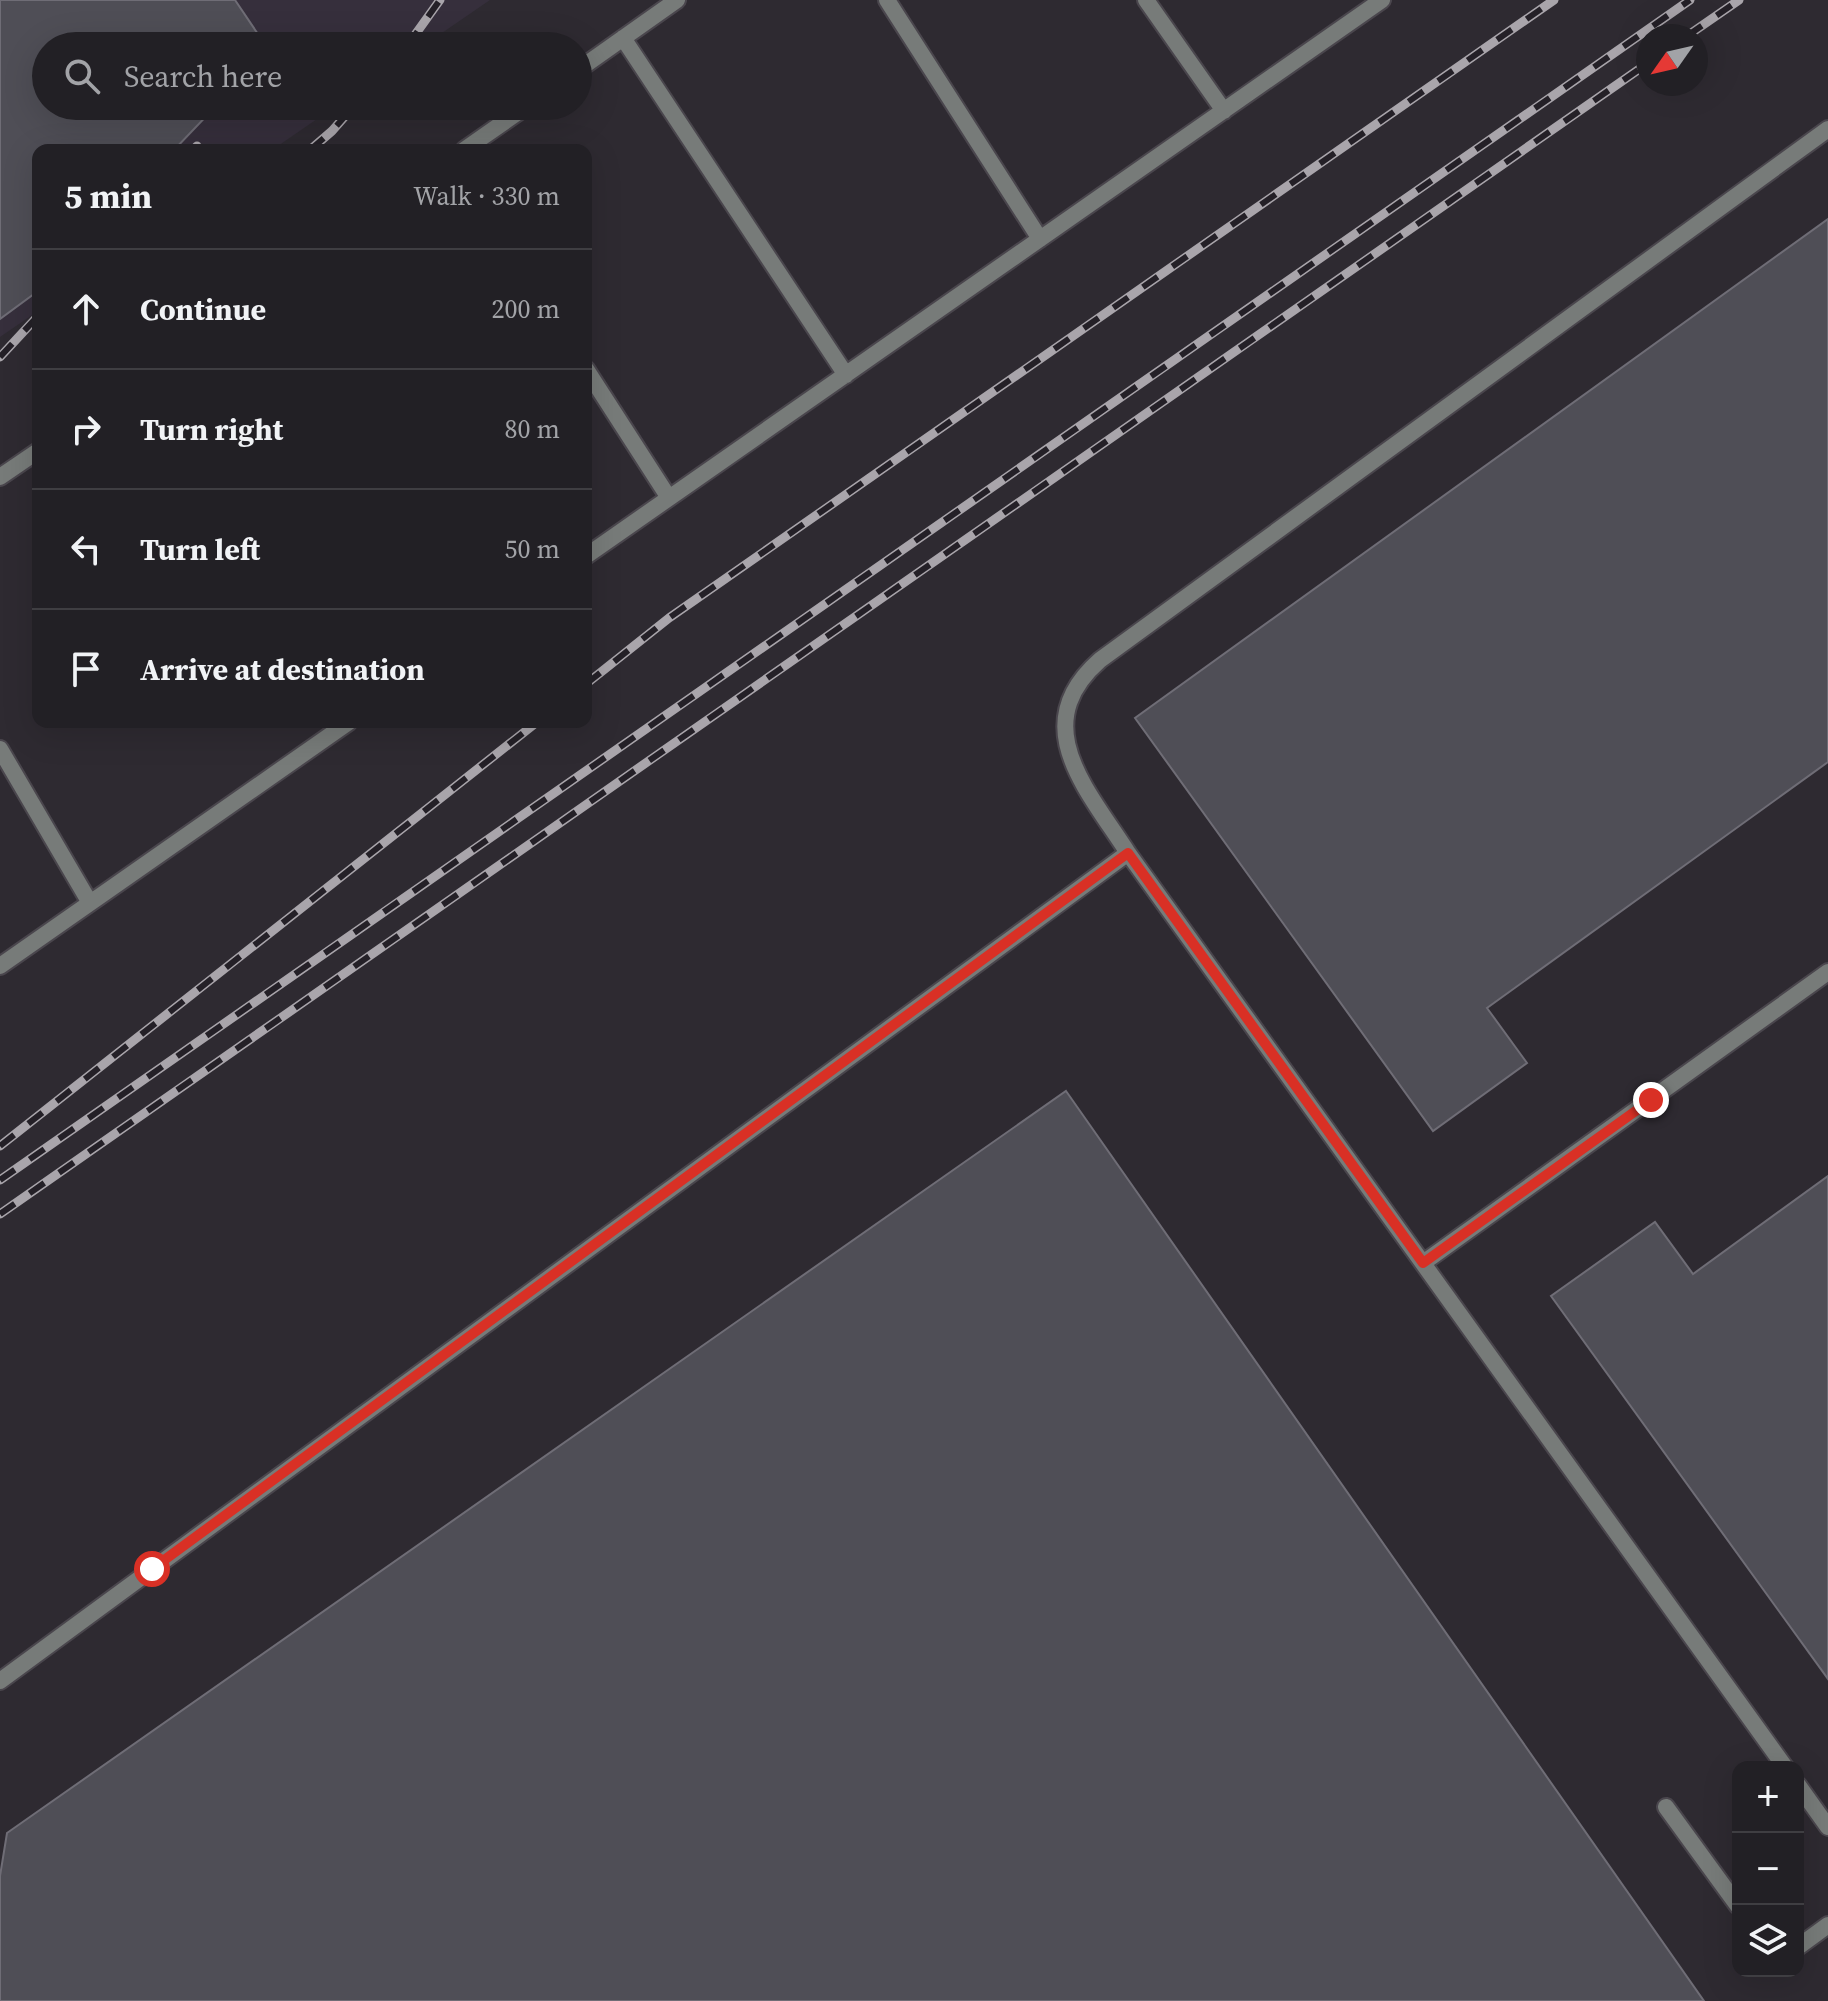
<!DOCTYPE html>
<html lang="en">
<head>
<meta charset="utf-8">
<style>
	:root { --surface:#222025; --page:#2a282d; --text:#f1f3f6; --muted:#a2a3a7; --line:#3f3e42 }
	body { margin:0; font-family:"Source Serif 4",serif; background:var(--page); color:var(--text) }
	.controls { position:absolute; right:24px; bottom:24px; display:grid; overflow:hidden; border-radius:16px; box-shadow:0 8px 32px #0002 }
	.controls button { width:72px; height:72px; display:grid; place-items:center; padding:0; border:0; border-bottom:2px solid var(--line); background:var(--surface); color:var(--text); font:40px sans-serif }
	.compass { position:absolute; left:1636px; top:24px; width:72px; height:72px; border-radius:50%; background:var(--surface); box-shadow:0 8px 32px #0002; rotate:236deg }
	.stop { position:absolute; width:24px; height:24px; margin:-18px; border:6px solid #d93025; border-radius:50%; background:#fff }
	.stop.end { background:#d93025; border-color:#fff; box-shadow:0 2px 8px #0008 }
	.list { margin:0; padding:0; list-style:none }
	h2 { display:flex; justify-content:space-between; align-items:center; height:104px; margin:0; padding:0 32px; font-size:34px }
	h2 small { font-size:26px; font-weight:400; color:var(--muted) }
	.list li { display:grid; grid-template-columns:52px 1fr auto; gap:24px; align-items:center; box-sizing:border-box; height:120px; padding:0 32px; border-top:2px solid var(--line) }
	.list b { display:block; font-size:30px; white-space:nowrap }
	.list em { font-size:26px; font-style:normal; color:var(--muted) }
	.icon { flex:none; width:44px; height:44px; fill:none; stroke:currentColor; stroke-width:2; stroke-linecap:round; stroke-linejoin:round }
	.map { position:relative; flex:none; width:1828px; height:2001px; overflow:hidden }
	.search { position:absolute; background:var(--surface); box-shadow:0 8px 32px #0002; left:32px; top:32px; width:560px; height:88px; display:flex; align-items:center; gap:20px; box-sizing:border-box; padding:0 28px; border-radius:44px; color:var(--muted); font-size:30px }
	.panel { position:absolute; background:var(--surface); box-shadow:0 8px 32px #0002; left:32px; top:144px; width:560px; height:584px; border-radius:16px }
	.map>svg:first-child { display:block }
</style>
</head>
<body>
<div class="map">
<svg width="1828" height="2001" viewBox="0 0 1828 2001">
	<rect width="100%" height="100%" fill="#2e2a31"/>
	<path fill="#362f3c" d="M0,0H490L423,46H46V106H336L272,150H38V311L0,337Z"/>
	<path fill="#4f4e56" stroke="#6f6d76" stroke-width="2" d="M0,0H235L266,46H46V106H216L174,150H38V291L0,319Z
		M1828,219V762L1487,1008L1527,1063L1433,1131L1135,718Z
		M1066,1091L1704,2001H0V1876L7,1833Z
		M1828,1176V1679L1551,1296L1655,1222L1693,1274Z"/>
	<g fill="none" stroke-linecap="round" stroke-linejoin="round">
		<defs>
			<path id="lane" d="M887,0L1040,239
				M1146,0L1224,111
				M623,38L846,375
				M578,70L677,0
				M464,150L527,106
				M586,369L669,498
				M0,477L38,451
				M586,556L1382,0
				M0,749L90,903
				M1128,853C1087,789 1026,725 1100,660L1828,129
				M0,966L349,722
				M1423,1263L1828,972
				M0,1681L1128,853L1785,1767
				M1798,1785L1828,1827
				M1666,1807L1738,1906
				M1798,1947L1828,1925"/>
		</defs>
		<use href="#lane" stroke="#4a464d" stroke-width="20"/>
		<use href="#lane" stroke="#777b79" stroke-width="16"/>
		<defs>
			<path id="rail" d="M1687,36L1739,0
				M407,46L440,0
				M193,150L197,146
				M310,150L332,131L354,106
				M0,357L38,316
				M586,684L669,618L1554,0
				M0,1146L537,722
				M0,1180L1690,0
				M0,1214L1648,63"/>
		</defs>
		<use href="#rail" stroke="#a9a5ab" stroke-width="9"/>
		<use href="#rail" stroke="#242027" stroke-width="6" stroke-dasharray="18" stroke-linecap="butt"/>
	</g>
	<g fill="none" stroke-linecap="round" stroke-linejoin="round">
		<path stroke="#d93025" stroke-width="10" d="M152,1569L1128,853L1423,1263L1651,1100"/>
	</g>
</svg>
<div class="controls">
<button>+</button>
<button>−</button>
<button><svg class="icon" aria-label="layers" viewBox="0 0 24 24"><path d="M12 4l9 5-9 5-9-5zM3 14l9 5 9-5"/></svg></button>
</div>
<svg class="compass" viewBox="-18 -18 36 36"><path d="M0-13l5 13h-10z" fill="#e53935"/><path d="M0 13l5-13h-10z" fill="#a2a3a7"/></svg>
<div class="stop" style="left:152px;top:1569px"></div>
<div class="stop end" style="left:1651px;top:1100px"></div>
<div class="search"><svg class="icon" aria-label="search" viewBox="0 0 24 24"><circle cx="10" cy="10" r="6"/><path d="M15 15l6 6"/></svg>Search here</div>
<section class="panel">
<h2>5 min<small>Walk · 330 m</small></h2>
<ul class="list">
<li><svg class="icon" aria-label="ahead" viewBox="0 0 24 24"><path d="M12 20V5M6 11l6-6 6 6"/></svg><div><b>Continue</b></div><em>200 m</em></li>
<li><svg class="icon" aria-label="right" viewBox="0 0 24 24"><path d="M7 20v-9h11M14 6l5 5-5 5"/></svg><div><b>Turn right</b></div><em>80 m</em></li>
<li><svg class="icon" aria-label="left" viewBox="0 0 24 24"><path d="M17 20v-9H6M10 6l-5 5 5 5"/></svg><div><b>Turn left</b></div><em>50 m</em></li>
<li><svg class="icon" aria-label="arrive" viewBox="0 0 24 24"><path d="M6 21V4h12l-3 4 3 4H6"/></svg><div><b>Arrive at destination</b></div></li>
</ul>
</section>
</div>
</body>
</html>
